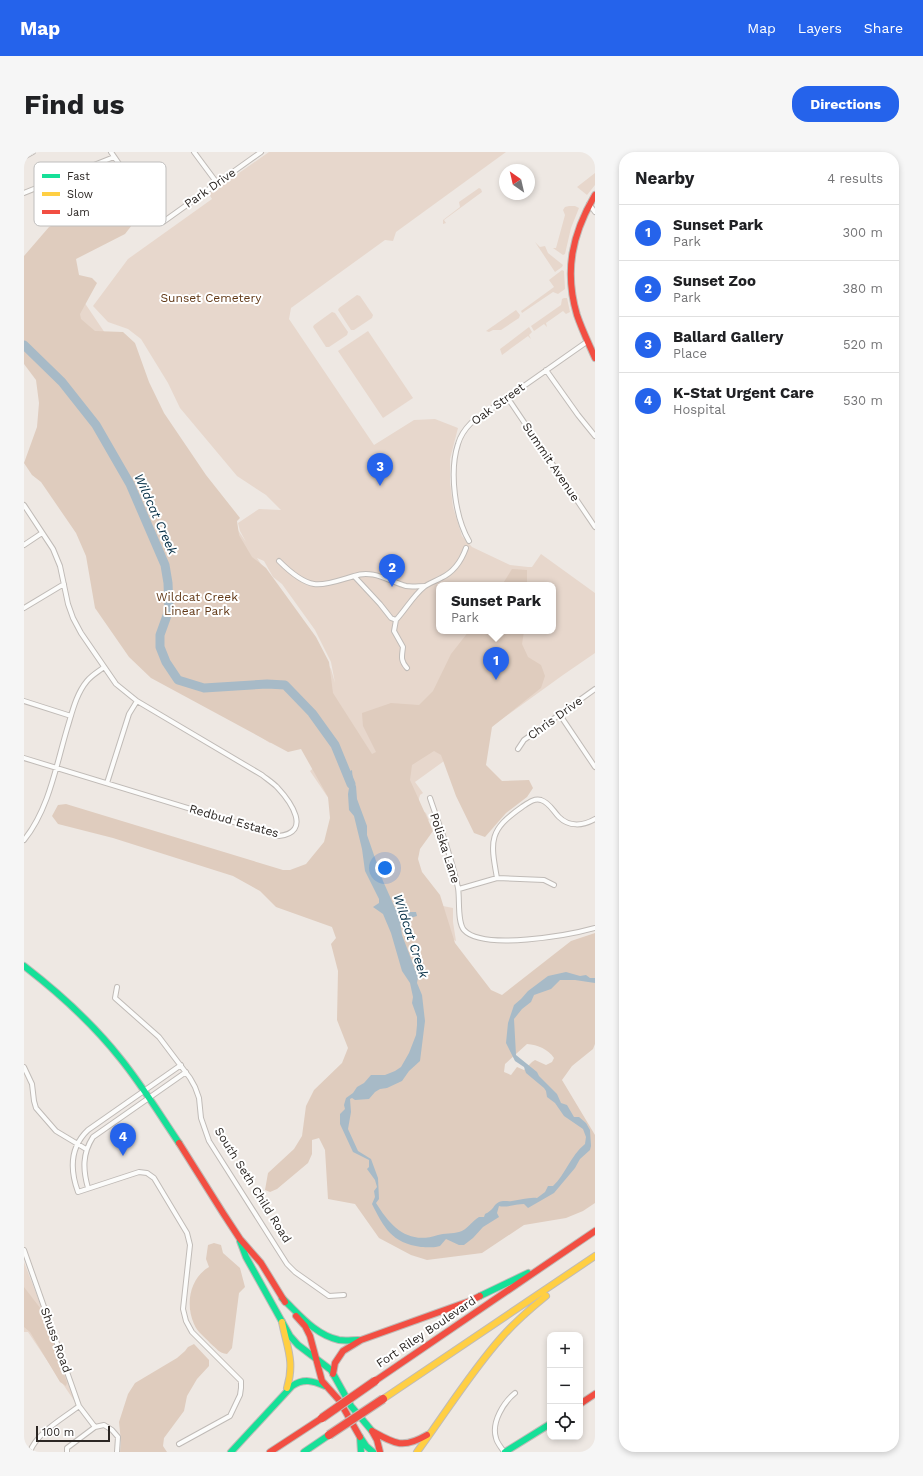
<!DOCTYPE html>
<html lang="en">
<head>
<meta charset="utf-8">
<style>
	:root { --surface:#fff; --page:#f6f6f6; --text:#202124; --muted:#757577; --line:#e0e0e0; --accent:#2563eb }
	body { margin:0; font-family:"Work Sans",sans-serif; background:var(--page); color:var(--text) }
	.controls { position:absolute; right:12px; bottom:12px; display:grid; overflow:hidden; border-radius:8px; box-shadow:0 2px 6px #0003 }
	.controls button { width:36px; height:36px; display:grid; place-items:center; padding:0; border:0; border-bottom:1px solid var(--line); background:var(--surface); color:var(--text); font:20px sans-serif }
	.compass { position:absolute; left:475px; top:12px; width:36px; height:36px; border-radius:50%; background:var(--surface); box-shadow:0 2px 6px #0003; rotate:326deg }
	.scale { position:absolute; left:12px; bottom:10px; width:74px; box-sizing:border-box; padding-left:4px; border:2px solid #2b2623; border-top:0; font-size:11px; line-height:14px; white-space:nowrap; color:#2b2623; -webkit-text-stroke:3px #fff; paint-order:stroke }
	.you { position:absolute; left:361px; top:716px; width:14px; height:14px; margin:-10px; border:3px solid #fff; border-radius:50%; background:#1a73e8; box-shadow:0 0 0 6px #1a73e833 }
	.badge { display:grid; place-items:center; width:26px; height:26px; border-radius:50%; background:var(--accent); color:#fff; font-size:13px; font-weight:700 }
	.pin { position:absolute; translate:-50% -33px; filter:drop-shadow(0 1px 2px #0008) }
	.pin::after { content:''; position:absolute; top:21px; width:14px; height:12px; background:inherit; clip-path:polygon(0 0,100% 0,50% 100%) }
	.popup { position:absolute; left:412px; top:430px; width:120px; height:52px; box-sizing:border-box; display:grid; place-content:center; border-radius:8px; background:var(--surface); filter:drop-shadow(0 1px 3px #0005); font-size:13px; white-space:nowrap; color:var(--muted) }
	.popup b { font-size:15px; color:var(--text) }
	.popup::after { content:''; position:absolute; left:50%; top:100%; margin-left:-8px; border:8px solid transparent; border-top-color:var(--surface) }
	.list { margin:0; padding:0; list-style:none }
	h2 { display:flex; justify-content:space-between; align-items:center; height:52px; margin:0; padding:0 16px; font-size:17px }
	h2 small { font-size:13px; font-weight:400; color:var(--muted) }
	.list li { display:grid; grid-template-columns:26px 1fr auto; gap:12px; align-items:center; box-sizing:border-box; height:56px; padding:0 16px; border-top:1px solid var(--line) }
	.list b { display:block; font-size:15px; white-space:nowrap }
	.list p { margin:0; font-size:13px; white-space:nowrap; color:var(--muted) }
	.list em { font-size:13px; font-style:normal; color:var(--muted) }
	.icon { flex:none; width:22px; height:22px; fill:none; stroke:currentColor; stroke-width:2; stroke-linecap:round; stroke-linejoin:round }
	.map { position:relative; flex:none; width:571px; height:1300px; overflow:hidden; border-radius:16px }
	header { display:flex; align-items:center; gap:24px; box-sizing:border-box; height:56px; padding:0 20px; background:var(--accent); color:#fff }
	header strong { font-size:19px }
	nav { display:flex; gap:22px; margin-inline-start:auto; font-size:14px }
	.intro { display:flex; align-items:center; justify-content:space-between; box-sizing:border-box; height:96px; padding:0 24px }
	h1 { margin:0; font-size:28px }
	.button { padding:10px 18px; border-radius:16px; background:var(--accent); color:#fff; font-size:14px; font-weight:700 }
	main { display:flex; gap:24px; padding:0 24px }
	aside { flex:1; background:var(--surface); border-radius:16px; box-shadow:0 2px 6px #0003 }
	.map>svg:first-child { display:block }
</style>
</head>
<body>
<header>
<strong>Map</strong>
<nav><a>Map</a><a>Layers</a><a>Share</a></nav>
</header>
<div class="intro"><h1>Find us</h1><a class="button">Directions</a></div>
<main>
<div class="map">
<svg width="571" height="1300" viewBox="0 0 571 1300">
	<rect width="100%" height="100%" fill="#eee8e3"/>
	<path fill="#e7d7cc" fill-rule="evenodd" d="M245,0H482L372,80L369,89L361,88L267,156L265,167L350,293L390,268L411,267L434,276L426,307V330L429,355L438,384L448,395L486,413L504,415H508L517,402L571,441V501L539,523L391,630L399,641L396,643L394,650L399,659L402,661L405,668L376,688L419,754L429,756V770L432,789L386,769L311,696L307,650L286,619L292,614L267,577L246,591L140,524L26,262L0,175L52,138L222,390L216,379L214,371L235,357L257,358L242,343L213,324L156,256L144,231L117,187L104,177L84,170L69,154L104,107L188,47L185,42ZM233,406L240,409L249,425L258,432L291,478L307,510L311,531L307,517ZM415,433H529V479H415Z
		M571,21V33L563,43L553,35Z
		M455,36L457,37L458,40L420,68L422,71L419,72V68L436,55L435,50Z
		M545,54H551L555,56L547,76L541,102L539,103L529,96H532L541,63L539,58L541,55Z
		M511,90L516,95L521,94L524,101L539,113L538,115L531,120Z
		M538,118L540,119L541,137L534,142L529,140L498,161L497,159L530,135L525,128Z
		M333,143L336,144L349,163L348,166L330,178H327L314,158L315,156Z
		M540,146H543L546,160L542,162L539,159L522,171L523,175L520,172L510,179L507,174L537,153L538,147Z
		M492,158L496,163L495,166L477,178H469L465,180L462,179Z
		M308,160L311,161L324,180L323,183L305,195H302L289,175L290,173Z
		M505,175L508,180L505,183L507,187L504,184L478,203L476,197Z
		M344,179L389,246L359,266L314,199Z
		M0,1110L21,1164L51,1250L4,1180H0Z"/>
	<path fill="#dfccbe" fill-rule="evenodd" d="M72,58L104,65L108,73L101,82L52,107L55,123L68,126L73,131L56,162L57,167L71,179L99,180L111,191L125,230L140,261L182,323L216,366L213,369L215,383L228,405L242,416L292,485L305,510L309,541L348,602L352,600L339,574L338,561L367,551L395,553L409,539L427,502L445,479H500L498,492L504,505L517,513L521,524L517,536L468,575L462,613L478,629L505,628L509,636L503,645L482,661L461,685L450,681L432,644L417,603L410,599L388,613L386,628L409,679L396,697L394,707L398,720L416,743L431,791L467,838L478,843L547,789L571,781V892L569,897L548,914L538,928L571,983V1051L559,1059L542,1066L500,1073L458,1101L403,1108L387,1103L355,1086L331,1052L304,1047L301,998L295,986L288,988V1002L284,1011L253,1037L246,1040L241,1038L244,1021L270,997L278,984L282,954L290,938L318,911L324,896L313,868L314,819L307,792L312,786L308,775L252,755L236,739L209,724L89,686L34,672L28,664L34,653L42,652L259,718H266L282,712L300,690L306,666L304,645L277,597L264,600L127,526L105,505L71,456L62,404L52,381L17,330L8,323L0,311L13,275L15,251L12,228L0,212V104L25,75L52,60ZM503,892C514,893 524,897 530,906L528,910L522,913L511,908L508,910L500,918L493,915L487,923L480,920L481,912Z
		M488,417L503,418V433H478Z
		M190,1091L197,1093L199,1101L216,1116L221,1135L215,1141L208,1196L203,1202C195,1201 193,1197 186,1191C181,1185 173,1180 170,1172C161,1152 166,1126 185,1115L182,1107L184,1093Z
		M0,1135L20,1161L43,1231L42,1234L36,1230L6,1180L0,1175Z
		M170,1192L185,1208V1214L173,1227L163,1244L160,1259L140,1286L139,1294L143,1300H96L97,1290L95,1270L104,1242L111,1231L153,1206L161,1199L164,1195Z"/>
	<path fill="#a7bac7" d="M328,618L329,630L332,634L333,647L343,674V683L359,729L371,756L381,760H392L393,764L376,769L378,783L394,825L393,831L398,843L401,869L396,909L385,919L378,929L363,936L356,937L351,940L345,947L331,948L328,946L326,947L327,960L324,977L334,999L347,1007L354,1026L355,1047L352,1051C367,1075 384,1093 414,1083C420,1081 429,1082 435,1080C443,1078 448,1069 455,1065H460L461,1062C470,1058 469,1053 475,1050C480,1048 484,1050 488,1049C497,1048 505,1045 513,1046L521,1040L524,1034H529C542,1022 546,1004 561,992L562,985L559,977L540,964L531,951L523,945L522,939L520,936L502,921L500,915L491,909L482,891L484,871L490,853L497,847L504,839L524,824L542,820L556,824L562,823L566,826H571V831L551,828H536L527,837L510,843L507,850L498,857L490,867L492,903L513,920L515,924L533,942L537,951L543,953L550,965H555L562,971L566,978L567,994L566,998L556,1007L551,1016L530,1041L504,1056L500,1052C492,1052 482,1056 475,1054L473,1061L475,1065L459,1075L449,1086L440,1093H435L422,1087C420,1089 418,1092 416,1094C411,1096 402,1095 397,1095C368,1091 360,1076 348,1052L351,1045L350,1039L353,1035L351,1028L343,1017L345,1015V1008L329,1000L316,972V962L321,957L320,953L322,946L329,941L333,935L340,931L347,923H361L371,919L377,915L385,901L392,883L393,873V865L388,851L389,845L386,831L378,819L367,781L359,762L349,755L355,751V747L341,719L338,697L330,664L325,658L324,642L325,636L320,623Z"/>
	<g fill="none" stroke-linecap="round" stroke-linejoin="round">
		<path stroke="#a7bac7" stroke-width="9" d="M0,193L38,230L72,273L106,332L141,413L144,431L145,458L136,483V495L142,510L154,528L180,536L243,532L261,533L288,561L311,593L327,632"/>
		<defs>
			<path id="street" d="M87,0L134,69L139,70L237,0
				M170,0L193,31
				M0,5L9,0
				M0,41L90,5
				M565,52L571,60
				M522,218L554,263L571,284
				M483,245L571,375
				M0,353L29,397L36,414L44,452L49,466L57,481L92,532L113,549L238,623C243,627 249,631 253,635C267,650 288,680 255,684L0,606
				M445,389C431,365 425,320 434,292C436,285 441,277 447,271L564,189
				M0,393L18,381
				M255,409C264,418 277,430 290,432C301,434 319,427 330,424L356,452L367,466L372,468C382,457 389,444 400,435C405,431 412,429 417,426C430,420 437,410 442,396
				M330,424C349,417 364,429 382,434C388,435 395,434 401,434
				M0,456L40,432
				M372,468L370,479L379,495C378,504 376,508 383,516
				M0,549L47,564
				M536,563L571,615
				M494,597L500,588L571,537
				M83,631L105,562L113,549
				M406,646C416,676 428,705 434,736C436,747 433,770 440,778C459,799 546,783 571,776
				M0,688C25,657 32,614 43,577C48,561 52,542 63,529C68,523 74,520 80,515
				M473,726C466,688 465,678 498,655C504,651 510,646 517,648C526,651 529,659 535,665C545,675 559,674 571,667
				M435,737L473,726L520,728L530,733
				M93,835L91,846L135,885L166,926L171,935L175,946L177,966L185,989L263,1112L271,1120L305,1144L320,1143
				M0,915L8,932L10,949L12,956L32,979L62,997
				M64,1036C59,1018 58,1002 69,985L162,920
				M0,1098L55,1254L71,1275
				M155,1292L206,1264L216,1243L217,1236V1229L168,1180L162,1169L159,1157L166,1093L163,1081L130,1026L123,1021L115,1020L54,1040C46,1018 45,996 64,978L157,913
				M6,1300C12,1281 40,1266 55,1254
				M43,1300V1296L71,1275L80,1273L88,1278L94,1285L93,1300
				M480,1300C477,1295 473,1291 472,1286C467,1270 480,1250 491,1241"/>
			<path id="fast" d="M0,814C35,841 69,872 96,906C118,933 136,963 155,991
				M216,1089L222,1105L266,1184L274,1193L307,1218L327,1254L348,1279
				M456,1144L504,1121
				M258,1146C275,1162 291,1183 315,1188C321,1189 328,1188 334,1188
				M336,1285L342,1294L349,1300
				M336,1285L337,1300
				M207,1300L268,1234C280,1226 289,1229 301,1234
				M280,1300L305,1283
				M481,1300L526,1272"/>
			<path id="slow" d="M258,1170C263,1196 271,1209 263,1236
				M359,1247L571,1104
				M393,1300C421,1262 446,1221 477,1186C490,1171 506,1157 522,1144"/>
			<path id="jam" d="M571,43C548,82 540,119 553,163C558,178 565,192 571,206
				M155,991L199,1061L216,1087L237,1111L261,1150
				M272,1164L281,1174L286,1184L298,1229L315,1248L336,1285
				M309,1222L311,1211L319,1199L337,1188L446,1149L456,1144
				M351,1229L571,1079
				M556,1252L571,1242
				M348,1279L353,1288L356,1300
				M348,1279C371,1292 379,1297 403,1283
				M246,1300L298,1266"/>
		</defs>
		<use href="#street" stroke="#c0bbb7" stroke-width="6"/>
		<use href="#fast" stroke="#c0bbb7" stroke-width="8"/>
		<use href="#slow" stroke="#c0bbb7" stroke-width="8"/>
		<use href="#jam" stroke="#c0bbb7" stroke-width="8"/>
		<use href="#street" stroke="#fcfcfb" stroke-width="4"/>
		<use href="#fast" stroke="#16e098" stroke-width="6"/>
		<use href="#slow" stroke="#ffcf43" stroke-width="6"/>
		<use href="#jam" stroke="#f24e42" stroke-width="6"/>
		<defs>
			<path id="jam-bridge" d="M298,1266L351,1229
				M305,1283L359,1247"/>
		</defs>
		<use href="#jam-bridge" stroke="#c0bbb7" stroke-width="10" stroke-linecap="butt"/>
		<use href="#jam-bridge" stroke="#f24e42" stroke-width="8"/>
	</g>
	<g text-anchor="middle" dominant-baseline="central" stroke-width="4" stroke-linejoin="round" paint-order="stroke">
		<g font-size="12" fill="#2b2623" stroke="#fff">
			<text transform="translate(186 36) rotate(-35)">Park Drive</text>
			<text transform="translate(474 252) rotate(-36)">Oak Street</text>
			<text transform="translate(527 310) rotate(56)">Summit Avenue</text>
			<text transform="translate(531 566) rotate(-36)">Chris Drive</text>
			<text transform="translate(210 669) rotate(16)">Redbud Estates</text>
			<text transform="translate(421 696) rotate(72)">Poliska Lane</text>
			<text transform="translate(229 1033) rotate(58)">South Seth Child Road</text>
			<text transform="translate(402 1180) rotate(-34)">Fort Riley Boulevard</text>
			<text transform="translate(32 1188) rotate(70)">Shuss Road</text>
		</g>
		<g font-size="12" fill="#623917" stroke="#fff">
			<text x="187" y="146">Sunset Cemetery</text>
			<text x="173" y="445">Wildcat Creek<tspan x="173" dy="14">Linear Park</tspan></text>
		</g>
		<g font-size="13" font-style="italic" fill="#032d44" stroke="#fff">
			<text transform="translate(132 362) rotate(66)">Wildcat Creek</text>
			<text transform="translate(387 784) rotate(72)">Wildcat Creek</text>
		</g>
	</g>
	<rect x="10" y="10" width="132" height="64" rx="6" fill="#fff" stroke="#bfbebd" stroke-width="1"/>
	<rect x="18" y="22" width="18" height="4" fill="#16e098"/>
	<rect x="18" y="40" width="18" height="4" fill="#ffcf43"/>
	<rect x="18" y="58" width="18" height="4" fill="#f24e42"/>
	<g font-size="11" fill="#2b2623">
		<text x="43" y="28">Fast</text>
		<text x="43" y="46">Slow</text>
		<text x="43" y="64">Jam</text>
	</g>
</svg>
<div class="controls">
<button>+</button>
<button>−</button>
<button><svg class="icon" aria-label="locate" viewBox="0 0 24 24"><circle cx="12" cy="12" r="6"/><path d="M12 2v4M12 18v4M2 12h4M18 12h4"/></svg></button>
</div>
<svg class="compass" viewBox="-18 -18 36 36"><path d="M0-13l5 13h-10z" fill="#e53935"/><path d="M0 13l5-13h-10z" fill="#757577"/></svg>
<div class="scale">100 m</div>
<div class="you"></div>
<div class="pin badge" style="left:472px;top:528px">1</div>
<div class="popup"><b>Sunset Park</b>Park</div>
<div class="pin badge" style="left:368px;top:435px">2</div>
<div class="pin badge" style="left:356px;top:334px">3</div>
<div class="pin badge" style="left:99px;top:1004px">4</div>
</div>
<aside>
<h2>Nearby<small>4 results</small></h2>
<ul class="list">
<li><span class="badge">1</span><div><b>Sunset Park</b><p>Park</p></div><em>300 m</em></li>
<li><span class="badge">2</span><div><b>Sunset Zoo</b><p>Park</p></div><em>380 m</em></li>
<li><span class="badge">3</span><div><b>Ballard Gallery</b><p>Place</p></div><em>520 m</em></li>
<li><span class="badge">4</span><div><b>K-Stat Urgent Care</b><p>Hospital</p></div><em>530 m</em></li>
</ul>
</aside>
</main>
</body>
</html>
